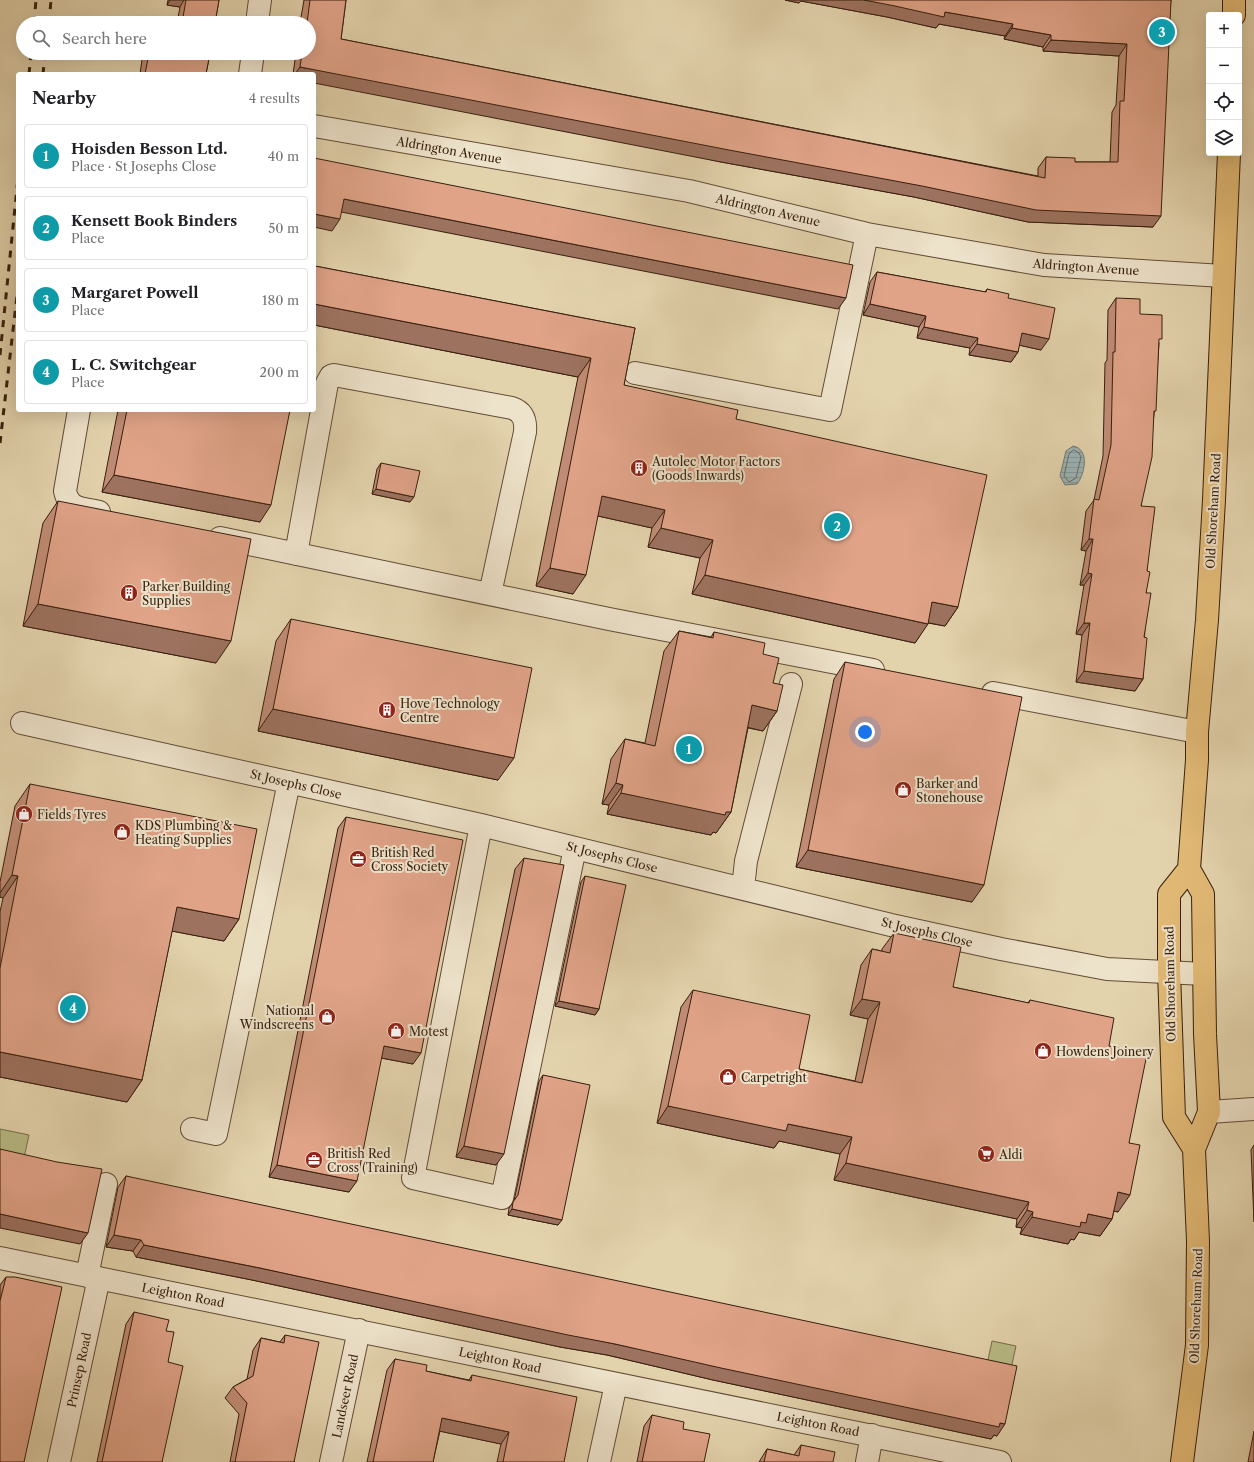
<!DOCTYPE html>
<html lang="en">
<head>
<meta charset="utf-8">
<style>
	:root { --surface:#fff; --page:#f2f2f2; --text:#202124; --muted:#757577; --line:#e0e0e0; --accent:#8f2418 }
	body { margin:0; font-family:"Libre Caslon Text",serif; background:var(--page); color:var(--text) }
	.controls { position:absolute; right:12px; top:12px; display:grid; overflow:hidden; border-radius:4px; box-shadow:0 4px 16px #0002 }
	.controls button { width:36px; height:36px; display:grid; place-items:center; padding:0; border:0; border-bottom:1px solid var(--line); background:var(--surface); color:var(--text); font:20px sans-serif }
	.you { position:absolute; left:865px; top:732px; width:14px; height:14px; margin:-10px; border:3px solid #fff; border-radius:50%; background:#1a73e8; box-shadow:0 0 0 6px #1a73e833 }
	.badge { display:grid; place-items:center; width:26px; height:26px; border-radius:50%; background:var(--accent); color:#fff; font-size:13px; font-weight:700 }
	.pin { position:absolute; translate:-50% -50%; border:2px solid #fff; box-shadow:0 1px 4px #0006 }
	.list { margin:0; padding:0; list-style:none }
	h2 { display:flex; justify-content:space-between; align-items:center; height:52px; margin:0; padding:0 16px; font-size:17px }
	h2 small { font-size:13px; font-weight:400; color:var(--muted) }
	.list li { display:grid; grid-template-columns:26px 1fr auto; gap:12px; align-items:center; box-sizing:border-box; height:64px; margin:0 8px 8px; padding:0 8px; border:1px solid var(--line); border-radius:4px }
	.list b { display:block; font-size:15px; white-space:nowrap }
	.list p { margin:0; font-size:13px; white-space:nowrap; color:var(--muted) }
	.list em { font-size:13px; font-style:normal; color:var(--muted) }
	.icon { flex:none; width:22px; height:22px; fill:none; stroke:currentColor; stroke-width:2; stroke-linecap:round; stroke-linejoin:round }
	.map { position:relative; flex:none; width:1254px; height:1462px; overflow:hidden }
	.search { position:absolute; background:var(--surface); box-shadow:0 4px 16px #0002; left:16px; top:16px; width:300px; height:44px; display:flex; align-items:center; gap:10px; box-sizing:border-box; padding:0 14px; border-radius:22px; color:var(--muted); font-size:15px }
	.panel { position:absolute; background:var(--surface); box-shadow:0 4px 16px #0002; left:16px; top:72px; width:300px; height:340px; border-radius:4px }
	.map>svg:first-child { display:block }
</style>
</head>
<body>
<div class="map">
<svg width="1254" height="1462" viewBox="0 0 1254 1462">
	<defs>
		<pattern id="water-rules" width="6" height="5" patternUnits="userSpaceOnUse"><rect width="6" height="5" fill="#9bb4b6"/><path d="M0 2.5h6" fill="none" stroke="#869a9b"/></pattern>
	</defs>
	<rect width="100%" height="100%" fill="#e3d3ad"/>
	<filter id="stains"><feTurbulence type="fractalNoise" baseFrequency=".005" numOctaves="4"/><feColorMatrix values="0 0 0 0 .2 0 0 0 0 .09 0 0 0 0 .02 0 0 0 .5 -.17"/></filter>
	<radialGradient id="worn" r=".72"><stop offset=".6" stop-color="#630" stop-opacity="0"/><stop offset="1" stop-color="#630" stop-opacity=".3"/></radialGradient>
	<path fill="#b8bb86" stroke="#786d4a" d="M0,1129L29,1135L17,1190L0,1162Z
		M992,1341L1016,1346L1009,1378L981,1393Z"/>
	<path fill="url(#water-rules)" stroke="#737873" d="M1073,446C1090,449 1085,474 1077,484L1065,485L1060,476L1066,451Z"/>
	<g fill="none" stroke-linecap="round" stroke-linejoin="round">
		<path stroke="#6a6a62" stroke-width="1" d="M1074,450L1079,453L1081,457L1076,478L1069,482L1064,476L1069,454Z"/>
		<defs>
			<path id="minor" d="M257,23L260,0
				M250,74L253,53
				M314,126L689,191L867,234L1044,265L1223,276
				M635,373L830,410L867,234
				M79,410L65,491C69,510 82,508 99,512
				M220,538L609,619L873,670
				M296,554L327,383L331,376L334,375L512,408C523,412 526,420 525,432L490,594
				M993,693L1197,732
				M22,723L481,825L891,925L1001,949L1107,969L1204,974
				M481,825L413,1178L502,1198L575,848
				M743,888L746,861L791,684
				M1209,1112L1254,1109
				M192,1129L216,1134L289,782
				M0,1258L1000,1462
				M87,1276L106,1184
				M59,1462L99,1278
				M331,1462L359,1330
				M599,1462L616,1384
				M867,1462L872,1435"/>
			<path id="major" d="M1234,15V0
				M1189,869L1169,894V971L1174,1117L1194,1149
				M1182,1462L1197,1345L1198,1241L1194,1149L1209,1112L1205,1034L1203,894L1189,869L1197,760V732L1207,620L1214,500L1229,153"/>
		</defs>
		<use href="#minor" stroke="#634c36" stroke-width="24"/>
		<use href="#major" stroke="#381f0e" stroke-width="24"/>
		<use href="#minor" stroke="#ede2ca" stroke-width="22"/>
		<use href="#major" stroke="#e2ba76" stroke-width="22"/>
		<path stroke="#381f0e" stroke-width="3" stroke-dasharray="7 7" stroke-linecap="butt" d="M34,23L36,0
			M49,23L51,0
			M29,74L31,53
			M43,74L45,53
			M0,355L18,178
			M0,443L18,287"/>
	</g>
	<path fill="#c18c75" stroke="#381f0e" d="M168,0H219L215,23H177L180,7L167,5Z
		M304,0H346L341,39L1038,176V168L1046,157L1075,162H1110L1112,112L1116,105L1119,56L1043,51V47L1004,39L1005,36L939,24L936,28L887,17L801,1L799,3L785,0H1171L1153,227L1028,222L914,197L721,162L314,74H293L296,53H309V23H300Z
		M147,53H210L206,74H140L142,60Z
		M315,266L635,328L624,385L736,419L958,607L945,626L928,623L915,643L692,594L700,558L648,547L652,528L598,516L573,594L536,586L578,377L314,325V267Z
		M877,272L985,292L987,289L1008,298L1041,350L1019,345L1018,352L1011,362L969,355L970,348L917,338L919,327L863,315L870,282Z
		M1116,298L1140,314L1159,343L1154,415L1141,506L1147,571L1143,679L1135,691L1076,682L1082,635L1076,634L1084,585H1080L1086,551L1081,550L1086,511L1094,500L1103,456L1105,363L1107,360L1108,310Z
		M118,410H290L260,522L102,492Z
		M381,463L410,502L372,494L377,469Z
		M58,501L216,663L23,626L43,523Z
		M291,619L498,780L258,731L276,641Z
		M679,631L711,637L714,632L763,654L773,683L777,711L763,731L748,728L731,812L716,833L713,832L711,835L607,814L609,805L602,804L611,759L625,739L645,743L664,651Z
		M845,662L972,902L796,867L834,679Z
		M30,784L239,919L224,941L172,931L142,1080L127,1102L0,1077V912L3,898L0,897V882L15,806Z
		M346,817L413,1064L381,1058L349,1192L269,1177L338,828Z
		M524,858L496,1165L456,1157L515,869Z
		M585,876L599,1009L595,1015L555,1006L581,882Z
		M894,933L953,987L1028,1003L1030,1000L1109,1046L1129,1143L1118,1212L1114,1211L1112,1219L1100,1236L1079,1232L1074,1240L1071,1239L1068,1244L1020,1234L1022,1228L1016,1227L1017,1219L834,1180L840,1154L779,1141L774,1148L657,1123L681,1007L693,990L799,1069L855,1081L868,1019L850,1015L861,965L872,949L882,951V949Z
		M543,1075L558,1225L508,1215L509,1208L514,1201L539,1081Z
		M1254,1145V1222L1251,1150Z
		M126,1176L997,1436L994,1435L991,1439L713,1380L607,1355L560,1347L252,1280L136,1257L133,1251L106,1247L118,1187Z
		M6,1277L0,1462V1285Z
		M134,1312L166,1331L168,1362L162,1462H97L126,1324Z
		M285,1335L294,1462H230L239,1414L225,1398L233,1387L247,1379L253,1350L261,1338L280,1342Z
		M395,1359L426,1371L469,1380L472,1375L564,1462H497L501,1444L440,1431L433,1462H367L387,1370Z
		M652,1415L683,1429L704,1462H637L644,1426Z
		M1254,1431V1462H1248Z
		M801,1445L833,1462H759L767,1449L794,1455Z"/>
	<path fill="#9d725f" stroke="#381f0e" d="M170,0H184L180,7L167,5Z
		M785,0H864L945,12L1013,24L1005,36L939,24L936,28L887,17L801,1L799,3Z
		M1012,28L1051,35L1043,47L1004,39Z
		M1051,40L1127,44L1119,56L1043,51Z
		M300,67L1161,216L1153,227L1028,222L914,197L721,162L314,83V74H295Z
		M344,199L846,298L838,309L336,211Z
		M314,214L340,219L332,231L314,227Z
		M314,304L591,358L578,377L314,325Z
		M870,304L926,316L919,327L863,315Z
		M924,327L978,338L970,348L917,338Z
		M1022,333L1049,339L1041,350L1014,344Z
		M977,344L1018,352L1011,362L969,355Z
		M114,475L271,505L260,522L102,492Z
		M376,489L414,497L410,502L372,494Z
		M602,496L665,510L652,528L589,514Z
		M661,528L713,540L700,558L648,547Z
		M1089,539H1093L1086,551L1081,550Z
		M550,568L586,575L573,594L536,586Z
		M1088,573L1092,574L1084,585H1080Z
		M705,575L928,624L915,643L692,594Z
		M932,602L958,607L945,626L919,621Z
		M38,604L231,641L216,663L23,626Z
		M1084,623H1090L1082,635L1076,634Z
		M1084,671L1143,679L1135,691L1076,682Z
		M752,705L777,711L763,731L738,725Z
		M273,709L514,758L498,780L258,731Z
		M616,783L623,785L609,805L602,804Z
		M621,793L731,812L716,833L713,832L711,835L607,814Z
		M808,850L984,885L972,902L796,867Z
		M12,875L18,876L3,898L0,897V893Z
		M177,907L239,919L224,941L161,929Z
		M862,999L880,1002L868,1019L850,1015Z
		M559,1001L599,1009L595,1015L555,1006Z
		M384,1046L421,1053L413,1064L376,1057Z
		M0,1052L142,1080L127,1102L0,1077Z
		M668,1106L788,1124L852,1137L840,1154L779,1141L774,1148L657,1123Z
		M464,1146L504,1154L496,1165L456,1157Z
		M846,1163L1029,1202L1017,1219L834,1180Z
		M277,1165L357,1181L349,1192L269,1177Z
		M1118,1192L1130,1195L1118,1212L1106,1209Z
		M512,1209L562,1220L558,1225L508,1215Z
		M1027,1210L1033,1212L1022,1228L1016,1227Z
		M0,1214L88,1233L80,1244L0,1228Z
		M1088,1214L1112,1219L1100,1236L1079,1232L1074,1240L1071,1239L1068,1244L1020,1234L1032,1217Z
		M114,1235L141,1240L133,1251L106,1247Z
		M144,1245L260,1268L615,1344L1005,1424L997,1436L994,1435L991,1439L713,1380L607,1355L560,1347L252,1280L136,1257Z
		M442,1418L509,1432L501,1444L434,1430Z"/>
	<path fill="#e0a388" stroke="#381f0e" d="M186,0H219L215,23H182Z
		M310,0H346L341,39L1045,178L1046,157L1075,158V162H1118L1120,101H1124L1127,44L1051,40V35L1012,28L1013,24L945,12L944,17L895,6L864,0H1171L1161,216L1036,210L922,186L729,150L300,67L302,53H309V23H307Z
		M149,53H172L177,54V53H210L206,74H145Z
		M314,158L853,265L846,298L344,199L340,219L314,214L315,208H314Z
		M315,266L635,328L624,385L738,410L736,419L987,475L958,607L932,602L928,624L705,575L713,540L661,528L665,510L602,496L586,575L550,568L591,358L314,304V270Z
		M877,272L986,292L987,289L1009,294L1008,298L1055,308L1049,339L1022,333L1018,352L977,344L978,338L924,327L926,316L870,304Z
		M1116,298L1140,299V314L1162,315V339H1159L1156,411H1154L1152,457L1141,506L1155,507L1147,571L1150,572L1146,593H1151L1144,637L1147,638L1143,679L1084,671L1090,623H1084L1092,574L1088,573L1093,539H1089L1094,499L1099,500L1111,445L1113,352H1115Z
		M127,410H290L271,505L114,475Z
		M381,463L420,471L414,497L376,489Z
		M58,501L251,539L231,641L38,604Z
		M291,619L532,668L514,758L273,709Z
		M679,631L713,638L714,632L765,643L763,654L779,658L773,683L783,685L777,711L752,705L731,812H726L725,815L621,793L623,785L616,783L625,739L655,746Z
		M845,662L1022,697L984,885L808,850Z
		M30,784L257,829L239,919L177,907L142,1080L0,1052V968L18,876L12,875Z
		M346,817L463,840L421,1053L384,1046L357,1181L277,1165Z
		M524,858L564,865L504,1154L464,1146Z
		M585,876L626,885L599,1009L559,1001Z
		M894,933L961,947L953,987L1029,1003L1030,1000L1114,1018L1109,1046L1147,1054L1129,1143L1140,1145L1130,1195L1118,1192L1112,1219L1088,1214L1086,1223L1081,1222L1080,1227L1032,1217L1033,1212L1027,1210L1029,1202L846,1163L852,1137L788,1124L786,1131L668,1106L693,990L810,1015L799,1069L862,1083L880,1002L862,999L872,949L890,953Z
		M543,1075L590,1085L562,1220L512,1209L513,1202L518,1195Z
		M0,1149L57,1162L102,1169L88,1233L0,1214Z
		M126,1176L1017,1366L1005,1424L1000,1423L999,1427L721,1368L615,1344L568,1335L260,1268L144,1245L141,1240L114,1235Z
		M6,1277H15L62,1287L24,1462H0V1301Z
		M134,1312L169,1320L166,1331L174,1332L168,1362L183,1366L162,1462H102Z
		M285,1335L319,1342L294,1462H235L247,1403L233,1387L253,1376L261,1338L284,1343Z
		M395,1359L427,1365L426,1371L471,1381L472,1375L577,1397L564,1462H503L509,1432L442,1418L433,1462H373Z
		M652,1415L684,1422L683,1429L710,1434L704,1462H642Z
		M801,1445L835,1452L833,1462H764L767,1449L799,1456Z"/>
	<defs>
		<symbol id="building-disc" viewBox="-11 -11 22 22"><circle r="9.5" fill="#8f2418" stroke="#ede2ca"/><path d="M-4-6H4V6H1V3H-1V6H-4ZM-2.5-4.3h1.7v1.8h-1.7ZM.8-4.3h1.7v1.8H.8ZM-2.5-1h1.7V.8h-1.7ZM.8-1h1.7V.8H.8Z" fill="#fff"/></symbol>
		<symbol id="shop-disc" viewBox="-11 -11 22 22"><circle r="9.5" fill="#8f2418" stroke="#ede2ca"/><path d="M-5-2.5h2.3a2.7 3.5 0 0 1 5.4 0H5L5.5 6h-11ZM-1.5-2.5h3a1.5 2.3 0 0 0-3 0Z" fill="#fff"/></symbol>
		<symbol id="office-disc" viewBox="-11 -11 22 22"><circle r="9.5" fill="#8f2418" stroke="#ede2ca"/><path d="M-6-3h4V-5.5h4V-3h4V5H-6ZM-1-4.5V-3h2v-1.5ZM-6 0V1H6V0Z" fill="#fff"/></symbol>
		<symbol id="supermarket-disc" viewBox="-11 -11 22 22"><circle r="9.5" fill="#8f2418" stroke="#ede2ca"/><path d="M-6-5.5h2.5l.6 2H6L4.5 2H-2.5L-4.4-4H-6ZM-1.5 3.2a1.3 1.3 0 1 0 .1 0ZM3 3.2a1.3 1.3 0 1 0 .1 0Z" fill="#fff"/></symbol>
	</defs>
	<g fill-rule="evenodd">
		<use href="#building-disc" x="629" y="458" width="20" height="20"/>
		<use href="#building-disc" x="119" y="583" width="20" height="20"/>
		<use href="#building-disc" x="377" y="700" width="20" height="20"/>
		<use href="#shop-disc" x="893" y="780" width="20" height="20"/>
		<use href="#shop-disc" x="14" y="804" width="20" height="20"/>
		<use href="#shop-disc" x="112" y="822" width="20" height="20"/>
		<use href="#office-disc" x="348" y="849" width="20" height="20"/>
		<use href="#shop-disc" x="317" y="1007" width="20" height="20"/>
		<use href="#shop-disc" x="386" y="1021" width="20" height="20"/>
		<use href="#shop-disc" x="1033" y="1041" width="20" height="20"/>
		<use href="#shop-disc" x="718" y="1067" width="20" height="20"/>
		<use href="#supermarket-disc" x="976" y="1144" width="20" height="20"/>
		<use href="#office-disc" x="304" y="1150" width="20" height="20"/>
	</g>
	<g text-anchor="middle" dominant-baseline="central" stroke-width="4" stroke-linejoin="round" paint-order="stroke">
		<g font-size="12" fill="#381f0e" stroke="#ede2ca">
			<text transform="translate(449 150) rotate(10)">Aldrington Avenue</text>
			<text transform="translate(768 210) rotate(13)">Aldrington Avenue</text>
			<text transform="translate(1086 267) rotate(4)">Aldrington Avenue</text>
			<text transform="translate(1213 511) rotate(-87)">Old Shoreham Road</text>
			<text transform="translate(296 784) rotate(13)">St Josephs Close</text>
			<text transform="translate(612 857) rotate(14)">St Josephs Close</text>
			<text transform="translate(927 932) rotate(13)">St Josephs Close</text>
			<text transform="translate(1170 984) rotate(-91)">Old Shoreham Road</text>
			<text transform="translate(183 1295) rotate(11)">Leighton Road</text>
			<text transform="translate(1196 1306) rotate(-88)">Old Shoreham Road</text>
			<text transform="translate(500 1360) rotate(12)">Leighton Road</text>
			<text transform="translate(79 1370) rotate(-78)">Prinsep Road</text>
			<text transform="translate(345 1396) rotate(-78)">Landseer Road</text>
			<text transform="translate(818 1424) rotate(11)">Leighton Road</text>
		</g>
		<g font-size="12" fill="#381f0e" stroke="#ede2ca" text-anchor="start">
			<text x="652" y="461">Autolec Motor Factors<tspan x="652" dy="14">(Goods Inwards)</tspan></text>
			<text x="142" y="586">Parker Building<tspan x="142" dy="14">Supplies</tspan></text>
			<text x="400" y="703">Hove Technology<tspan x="400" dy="14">Centre</tspan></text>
			<text x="916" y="783">Barker and<tspan x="916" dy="14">Stonehouse</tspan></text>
			<text x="37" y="814">Fields Tyres</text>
			<text x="135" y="825">KDS Plumbing &amp;<tspan x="135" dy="14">Heating Supplies</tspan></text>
			<text x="371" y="852">British Red<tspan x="371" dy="14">Cross Society</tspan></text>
			<text x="314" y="1010" text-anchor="end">National<tspan x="314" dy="14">Windscreens</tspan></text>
			<text x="409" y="1031">Motest</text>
			<text x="1056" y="1051">Howdens Joinery</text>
			<text x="741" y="1077">Carpetright</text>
			<text x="327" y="1153">British Red<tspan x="327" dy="14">Cross (Training)</tspan></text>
			<text x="999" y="1154">Aldi</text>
		</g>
	</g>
	<rect width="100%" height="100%" filter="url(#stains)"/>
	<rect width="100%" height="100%" fill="url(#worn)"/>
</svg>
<div class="controls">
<button>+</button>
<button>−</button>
<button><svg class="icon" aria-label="locate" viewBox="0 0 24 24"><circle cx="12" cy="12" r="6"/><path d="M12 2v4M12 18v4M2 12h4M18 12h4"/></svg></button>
<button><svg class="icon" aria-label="layers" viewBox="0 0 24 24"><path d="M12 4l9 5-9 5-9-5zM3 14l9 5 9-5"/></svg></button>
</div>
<div class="you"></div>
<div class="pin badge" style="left:689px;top:749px;background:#0f9aa8">1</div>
<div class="pin badge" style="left:837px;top:526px;background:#0f9aa8">2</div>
<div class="pin badge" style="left:1162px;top:32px;background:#0f9aa8">3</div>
<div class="pin badge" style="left:73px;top:1008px;background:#0f9aa8">4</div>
<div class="search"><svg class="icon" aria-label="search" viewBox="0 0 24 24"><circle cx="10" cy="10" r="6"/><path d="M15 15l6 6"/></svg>Search here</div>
<section class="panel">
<h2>Nearby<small>4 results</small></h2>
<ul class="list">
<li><span class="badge" style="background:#0f9aa8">1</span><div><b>Hoisden Besson Ltd.</b><p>Place · St Josephs Close</p></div><em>40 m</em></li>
<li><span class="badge" style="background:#0f9aa8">2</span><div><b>Kensett Book Binders</b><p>Place</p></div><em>50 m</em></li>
<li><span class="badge" style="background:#0f9aa8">3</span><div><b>Margaret Powell</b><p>Place</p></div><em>180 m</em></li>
<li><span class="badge" style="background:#0f9aa8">4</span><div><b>L. C. Switchgear</b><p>Place</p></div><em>200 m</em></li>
</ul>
</section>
</div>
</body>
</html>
